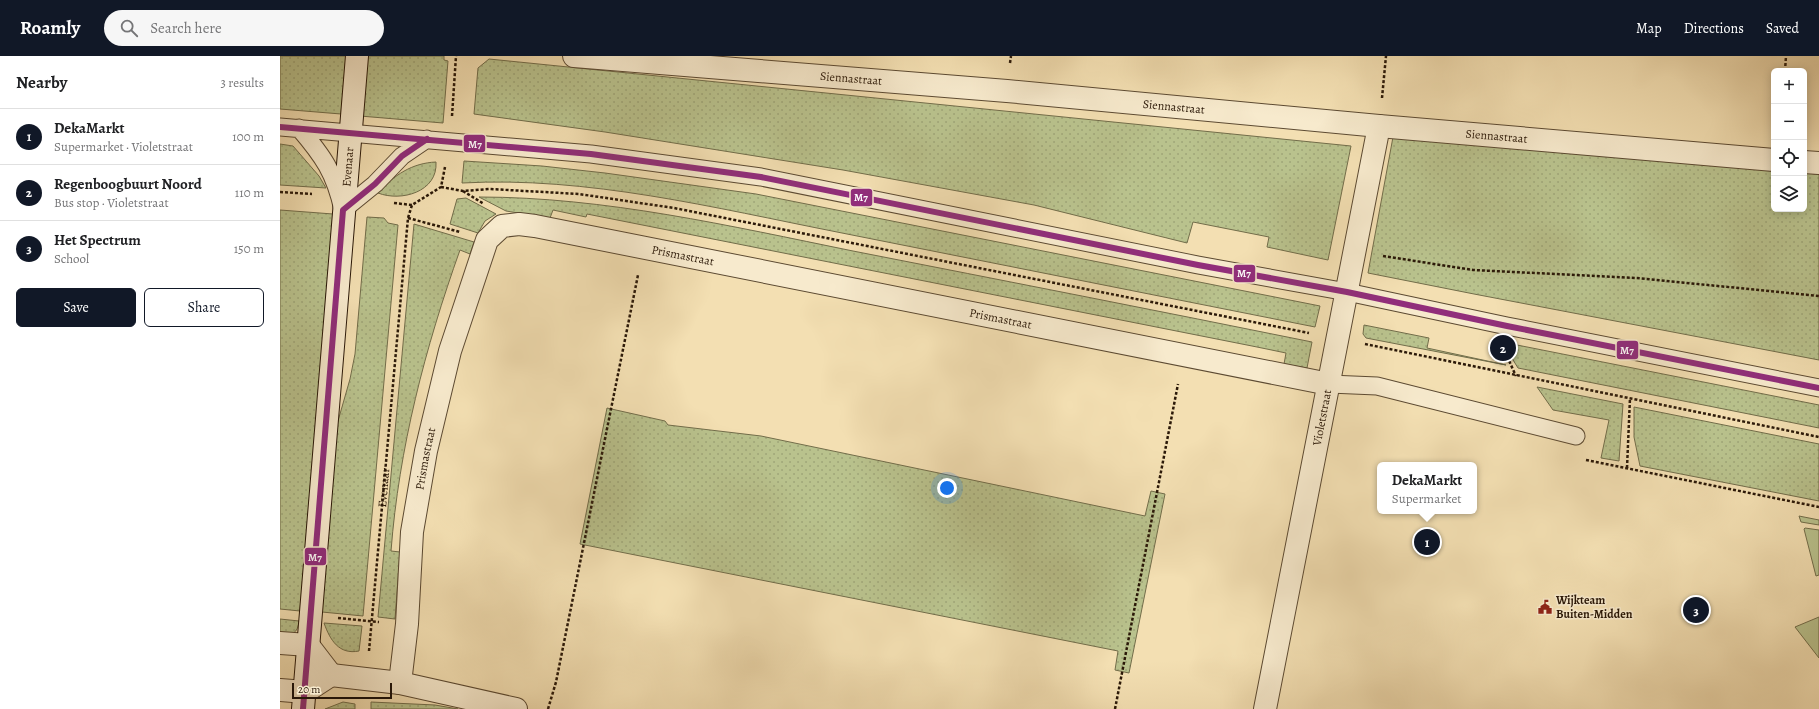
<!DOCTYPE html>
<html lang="en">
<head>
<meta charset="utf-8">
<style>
	:root { --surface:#fff; --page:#f6f6f6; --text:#202124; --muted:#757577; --line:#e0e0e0; --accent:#111827 }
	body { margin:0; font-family:Alegreya,serif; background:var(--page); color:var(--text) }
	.controls { position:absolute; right:12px; top:12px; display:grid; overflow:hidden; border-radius:6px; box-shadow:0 2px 10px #0003 }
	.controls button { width:36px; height:36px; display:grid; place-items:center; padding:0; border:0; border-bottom:1px solid var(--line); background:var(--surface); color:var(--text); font:20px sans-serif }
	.scale { position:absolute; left:12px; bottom:10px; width:100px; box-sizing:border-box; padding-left:4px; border:2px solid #2a1808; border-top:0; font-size:11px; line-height:14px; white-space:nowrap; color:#2a1808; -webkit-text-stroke:3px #f7eacd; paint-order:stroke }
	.you { position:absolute; left:667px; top:432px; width:14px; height:14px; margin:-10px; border:3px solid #fff; border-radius:50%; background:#1a73e8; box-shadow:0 0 0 6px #1a73e833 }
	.badge { display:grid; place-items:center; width:26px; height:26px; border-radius:50%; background:var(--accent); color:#fff; font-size:13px; font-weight:700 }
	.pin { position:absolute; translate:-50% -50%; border:2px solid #fff; box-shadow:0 1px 4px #0006 }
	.popup { position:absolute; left:1097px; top:406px; width:100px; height:52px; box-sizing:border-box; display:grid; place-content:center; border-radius:6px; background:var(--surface); filter:drop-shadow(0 1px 3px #0005); font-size:13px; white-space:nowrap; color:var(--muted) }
	.popup b { font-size:15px; color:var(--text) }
	.popup::after { content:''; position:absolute; left:50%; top:100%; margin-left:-8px; border:8px solid transparent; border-top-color:var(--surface) }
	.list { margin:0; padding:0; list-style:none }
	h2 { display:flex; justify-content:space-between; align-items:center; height:52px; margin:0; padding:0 16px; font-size:17px }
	h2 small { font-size:13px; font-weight:400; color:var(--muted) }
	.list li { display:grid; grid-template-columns:26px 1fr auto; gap:12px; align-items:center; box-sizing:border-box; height:56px; padding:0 16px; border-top:1px solid var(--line) }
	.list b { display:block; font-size:15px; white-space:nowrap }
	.list p { margin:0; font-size:13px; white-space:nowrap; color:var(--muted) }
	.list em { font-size:13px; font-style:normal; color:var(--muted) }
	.actions { display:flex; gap:8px; padding:12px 16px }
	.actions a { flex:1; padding:9px 0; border:1px solid var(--accent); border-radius:6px; text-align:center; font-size:14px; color:var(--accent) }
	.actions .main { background:var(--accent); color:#fff }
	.icon { flex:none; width:22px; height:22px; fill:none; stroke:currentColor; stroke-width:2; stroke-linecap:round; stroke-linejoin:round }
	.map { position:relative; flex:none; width:1539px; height:653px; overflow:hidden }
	header { display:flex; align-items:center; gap:24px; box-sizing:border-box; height:56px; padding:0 20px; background:var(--accent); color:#fff }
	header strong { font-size:19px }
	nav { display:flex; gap:22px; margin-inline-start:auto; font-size:14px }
	.search { width:280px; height:36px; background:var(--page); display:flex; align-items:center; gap:10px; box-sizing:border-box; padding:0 14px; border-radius:22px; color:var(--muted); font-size:15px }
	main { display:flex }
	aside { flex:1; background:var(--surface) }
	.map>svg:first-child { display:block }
</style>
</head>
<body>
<header>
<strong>Roamly</strong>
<div class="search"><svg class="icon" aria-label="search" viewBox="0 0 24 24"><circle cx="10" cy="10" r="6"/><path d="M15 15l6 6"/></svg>Search here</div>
<nav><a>Map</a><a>Directions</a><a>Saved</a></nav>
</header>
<main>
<aside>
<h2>Nearby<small>3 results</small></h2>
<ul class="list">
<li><span class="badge">1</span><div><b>DekaMarkt</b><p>Supermarket · Violetstraat</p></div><em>100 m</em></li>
<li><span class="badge">2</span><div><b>Regenboogbuurt Noord</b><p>Bus stop · Violetstraat</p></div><em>110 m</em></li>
<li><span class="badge">3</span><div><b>Het Spectrum</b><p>School</p></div><em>150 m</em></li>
</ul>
<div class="actions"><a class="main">Save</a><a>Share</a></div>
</aside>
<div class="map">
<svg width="1539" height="653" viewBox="0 0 1539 653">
	<defs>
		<pattern id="grass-dots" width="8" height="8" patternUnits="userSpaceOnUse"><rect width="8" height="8" fill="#b9c28d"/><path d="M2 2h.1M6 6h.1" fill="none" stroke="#9fa678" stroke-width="1.8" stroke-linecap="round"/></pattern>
	</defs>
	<rect width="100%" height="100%" fill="#f3dfb2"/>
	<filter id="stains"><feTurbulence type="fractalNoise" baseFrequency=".005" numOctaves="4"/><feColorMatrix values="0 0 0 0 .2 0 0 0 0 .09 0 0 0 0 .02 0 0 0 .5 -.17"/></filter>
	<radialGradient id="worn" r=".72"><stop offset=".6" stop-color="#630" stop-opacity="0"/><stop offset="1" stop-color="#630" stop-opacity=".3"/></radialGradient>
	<path fill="url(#grass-dots)" stroke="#726d4a" d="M0,0H66L61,58L0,53Z
		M85,0H164V4L168,5L163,67L80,60Z
		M209,3L1071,90L1048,204L987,191L989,181L913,166L907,187L754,149L563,114L325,76L194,58L198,12Z
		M1113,81L1494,114V153H1524V117L1539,118V304L1194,238L1088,217Z
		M0,88L13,90L39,120L46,132L0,129Z
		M184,105L262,110L325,117L476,138L1040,250L1035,271C876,239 716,208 557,176C435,152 307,120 182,127Z
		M156,106C158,136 121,146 98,137C114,119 132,107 156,106Z
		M199,141C325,141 450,170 573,195C726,225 879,255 1032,286L1027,312L1004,308L1006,297L977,291L307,158L306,161L273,154L270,162L226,155Z
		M186,142L216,158L205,165L198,177L170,168L177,143Z
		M0,154L53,158L20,555L0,553Z
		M87,161L104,162L108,167L118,169L83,560L42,556L56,372L70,323L75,298Z
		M134,168L194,186L190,198L180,194C145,292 119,392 111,495L120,496L115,563L98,561Z
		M1084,269L1149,282L1147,292L1226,309L1086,282L1083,278Z
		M1232,288L1539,349V372L1238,312L1230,299Z
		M1257,331L1343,348L1339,405L1321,402L1329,364L1273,354Z
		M1354,351L1539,388V445L1360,410L1354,381Z
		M327,352L385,365L388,369L481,380L865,460L871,435L885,438L849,617L835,614L838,595L300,488Z
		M0,563L19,565C18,578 11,579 0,583Z
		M44,567L82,570L79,595C59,599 50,584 44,567Z
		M63,646L75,648V653H45Z
		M91,646L155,649L178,653H91Z"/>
	<path fill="#b9c28d" stroke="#726d4a" d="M1519,460L1539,464V469L1521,466Z
		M1525,472L1539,474V519L1536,520L1524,473Z
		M1539,561V602L1515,571Z"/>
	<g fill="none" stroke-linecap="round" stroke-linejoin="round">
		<defs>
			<path id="service" d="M0,71L311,98L481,121L918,209L1067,236L1227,270L1539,332
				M19,72C43,100 55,117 63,154L95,128L122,100L147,83
				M1049,328L1097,330L1296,380"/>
			<g id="minor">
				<path id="s2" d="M294,0L727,35L1099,70L1494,104"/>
				<path d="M1524,106L1539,107"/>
				<path d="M0,587L28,589L51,619L25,636L0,634"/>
				<path d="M51,619L120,627L236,653"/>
				<path id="s3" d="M120,627L127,568L132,476L146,395L170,295L207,184L222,170L239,168L255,170L1049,328"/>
				<path id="s4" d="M985,653L1099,70"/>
			</g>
			<g id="secondary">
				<path id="s5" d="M23,653L77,0"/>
			</g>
		</defs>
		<use href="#service" stroke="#5c4a32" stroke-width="19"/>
		<use href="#minor" stroke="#5c4a32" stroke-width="24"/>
		<use href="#secondary" stroke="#2a1808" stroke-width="24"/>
		<g stroke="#2a1808" stroke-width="2.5" stroke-dasharray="3 2" stroke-linecap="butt">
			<path d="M730,7L731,0"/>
			<path d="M1505,15L1506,0"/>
			<path d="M1102,42L1106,0"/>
			<path d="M172,60L176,0"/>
			<path d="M161,131L183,135L210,133L299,138L394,152L1029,277"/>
			<path d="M183,135L204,148"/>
			<path d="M0,136L32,138"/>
			<path d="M114,147L132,149"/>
			<path d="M128,162L180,176"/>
			<path d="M1103,200L1193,214L1357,222L1539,240"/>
			<path d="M1085,288L1539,381"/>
			<path d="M1225,296L1236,320"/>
			<path d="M1306,404L1539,451"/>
			<path d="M1347,412L1350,342"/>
			<path d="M58,562L99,566"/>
			<path id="s1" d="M89,595L128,162L132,149L161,131L165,111"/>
			<path d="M268,653L276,626L358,219"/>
			<path d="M835,653L898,328"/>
		</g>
		<use href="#service" stroke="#f7eacd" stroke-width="17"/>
		<use href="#minor" stroke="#f7eacd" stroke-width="22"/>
		<use href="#secondary" stroke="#f7eacd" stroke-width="22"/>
		<defs>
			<path id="bus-1" d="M0,71L311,98L481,121L918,209L1067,236L1227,270L1539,332
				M23,653L63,154L95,128L122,100L147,83"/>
		</defs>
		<use href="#bus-1" stroke="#f7eacd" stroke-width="9"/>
		<use href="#bus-1" stroke="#912e7b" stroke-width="6"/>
	</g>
	<defs>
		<symbol id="civic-bare" viewBox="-9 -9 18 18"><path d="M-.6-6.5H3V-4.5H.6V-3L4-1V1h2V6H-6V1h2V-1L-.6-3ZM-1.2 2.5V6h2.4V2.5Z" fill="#8f2418" stroke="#f7eacd" stroke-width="2.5" paint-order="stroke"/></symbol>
	</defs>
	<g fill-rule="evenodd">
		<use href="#civic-bare" x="1255" y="541" width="20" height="20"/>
	</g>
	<g text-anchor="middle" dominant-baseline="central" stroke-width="3" stroke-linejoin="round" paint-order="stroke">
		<g font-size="12" fill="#2a1808" stroke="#f7eacd">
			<text stroke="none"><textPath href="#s2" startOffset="278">Siennastraat</textPath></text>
			<text stroke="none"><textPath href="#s2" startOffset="602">Siennastraat</textPath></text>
			<text stroke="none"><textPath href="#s2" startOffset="926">Siennastraat</textPath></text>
			<text stroke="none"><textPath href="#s5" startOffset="544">Evenaar</textPath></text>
			<text stroke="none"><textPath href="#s3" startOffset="658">Prismastraat</textPath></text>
			<text stroke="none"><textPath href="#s3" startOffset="982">Prismastraat</textPath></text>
			<text stroke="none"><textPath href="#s4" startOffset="297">Violetstraat</textPath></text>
			<text stroke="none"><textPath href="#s3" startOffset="226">Prismastraat</textPath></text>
			<text stroke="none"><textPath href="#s1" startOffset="164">Evenaar</textPath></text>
		</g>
		<g font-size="12" font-weight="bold" fill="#2a1808" stroke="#f7eacd" text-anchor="start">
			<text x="1276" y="544">Wijkteam<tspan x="1276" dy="14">Buiten-Midden</tspan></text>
		</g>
	</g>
	<g stroke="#f7eacd" stroke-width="1.5">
		<rect x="183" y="78" width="23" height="19" rx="4" fill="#912e7b"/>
		<rect x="570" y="132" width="23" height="19" rx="4" fill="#912e7b"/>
		<rect x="953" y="208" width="23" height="19" rx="4" fill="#912e7b"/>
		<rect x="1336" y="284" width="23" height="20" rx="4" fill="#912e7b"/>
		<rect x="24" y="491" width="23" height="19" rx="4" fill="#912e7b"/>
	</g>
	<g font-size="11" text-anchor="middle" font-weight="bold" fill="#fff">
		<text x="195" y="92">M7</text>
		<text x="581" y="145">M7</text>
		<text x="964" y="221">M7</text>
		<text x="1347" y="298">M7</text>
		<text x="35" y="505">M7</text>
	</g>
	<rect width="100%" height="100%" filter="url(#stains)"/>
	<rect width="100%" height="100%" fill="url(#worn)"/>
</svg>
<div class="controls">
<button>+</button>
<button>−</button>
<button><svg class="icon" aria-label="locate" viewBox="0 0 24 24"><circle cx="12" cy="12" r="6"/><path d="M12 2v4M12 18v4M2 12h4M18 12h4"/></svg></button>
<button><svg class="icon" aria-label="layers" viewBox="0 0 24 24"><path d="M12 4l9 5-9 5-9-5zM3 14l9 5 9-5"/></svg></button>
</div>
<div class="scale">20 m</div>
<div class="you"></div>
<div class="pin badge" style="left:1147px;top:486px">1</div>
<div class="popup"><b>DekaMarkt</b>Supermarket</div>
<div class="pin badge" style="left:1223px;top:292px">2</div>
<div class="pin badge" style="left:1416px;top:554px">3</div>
</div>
</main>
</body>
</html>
